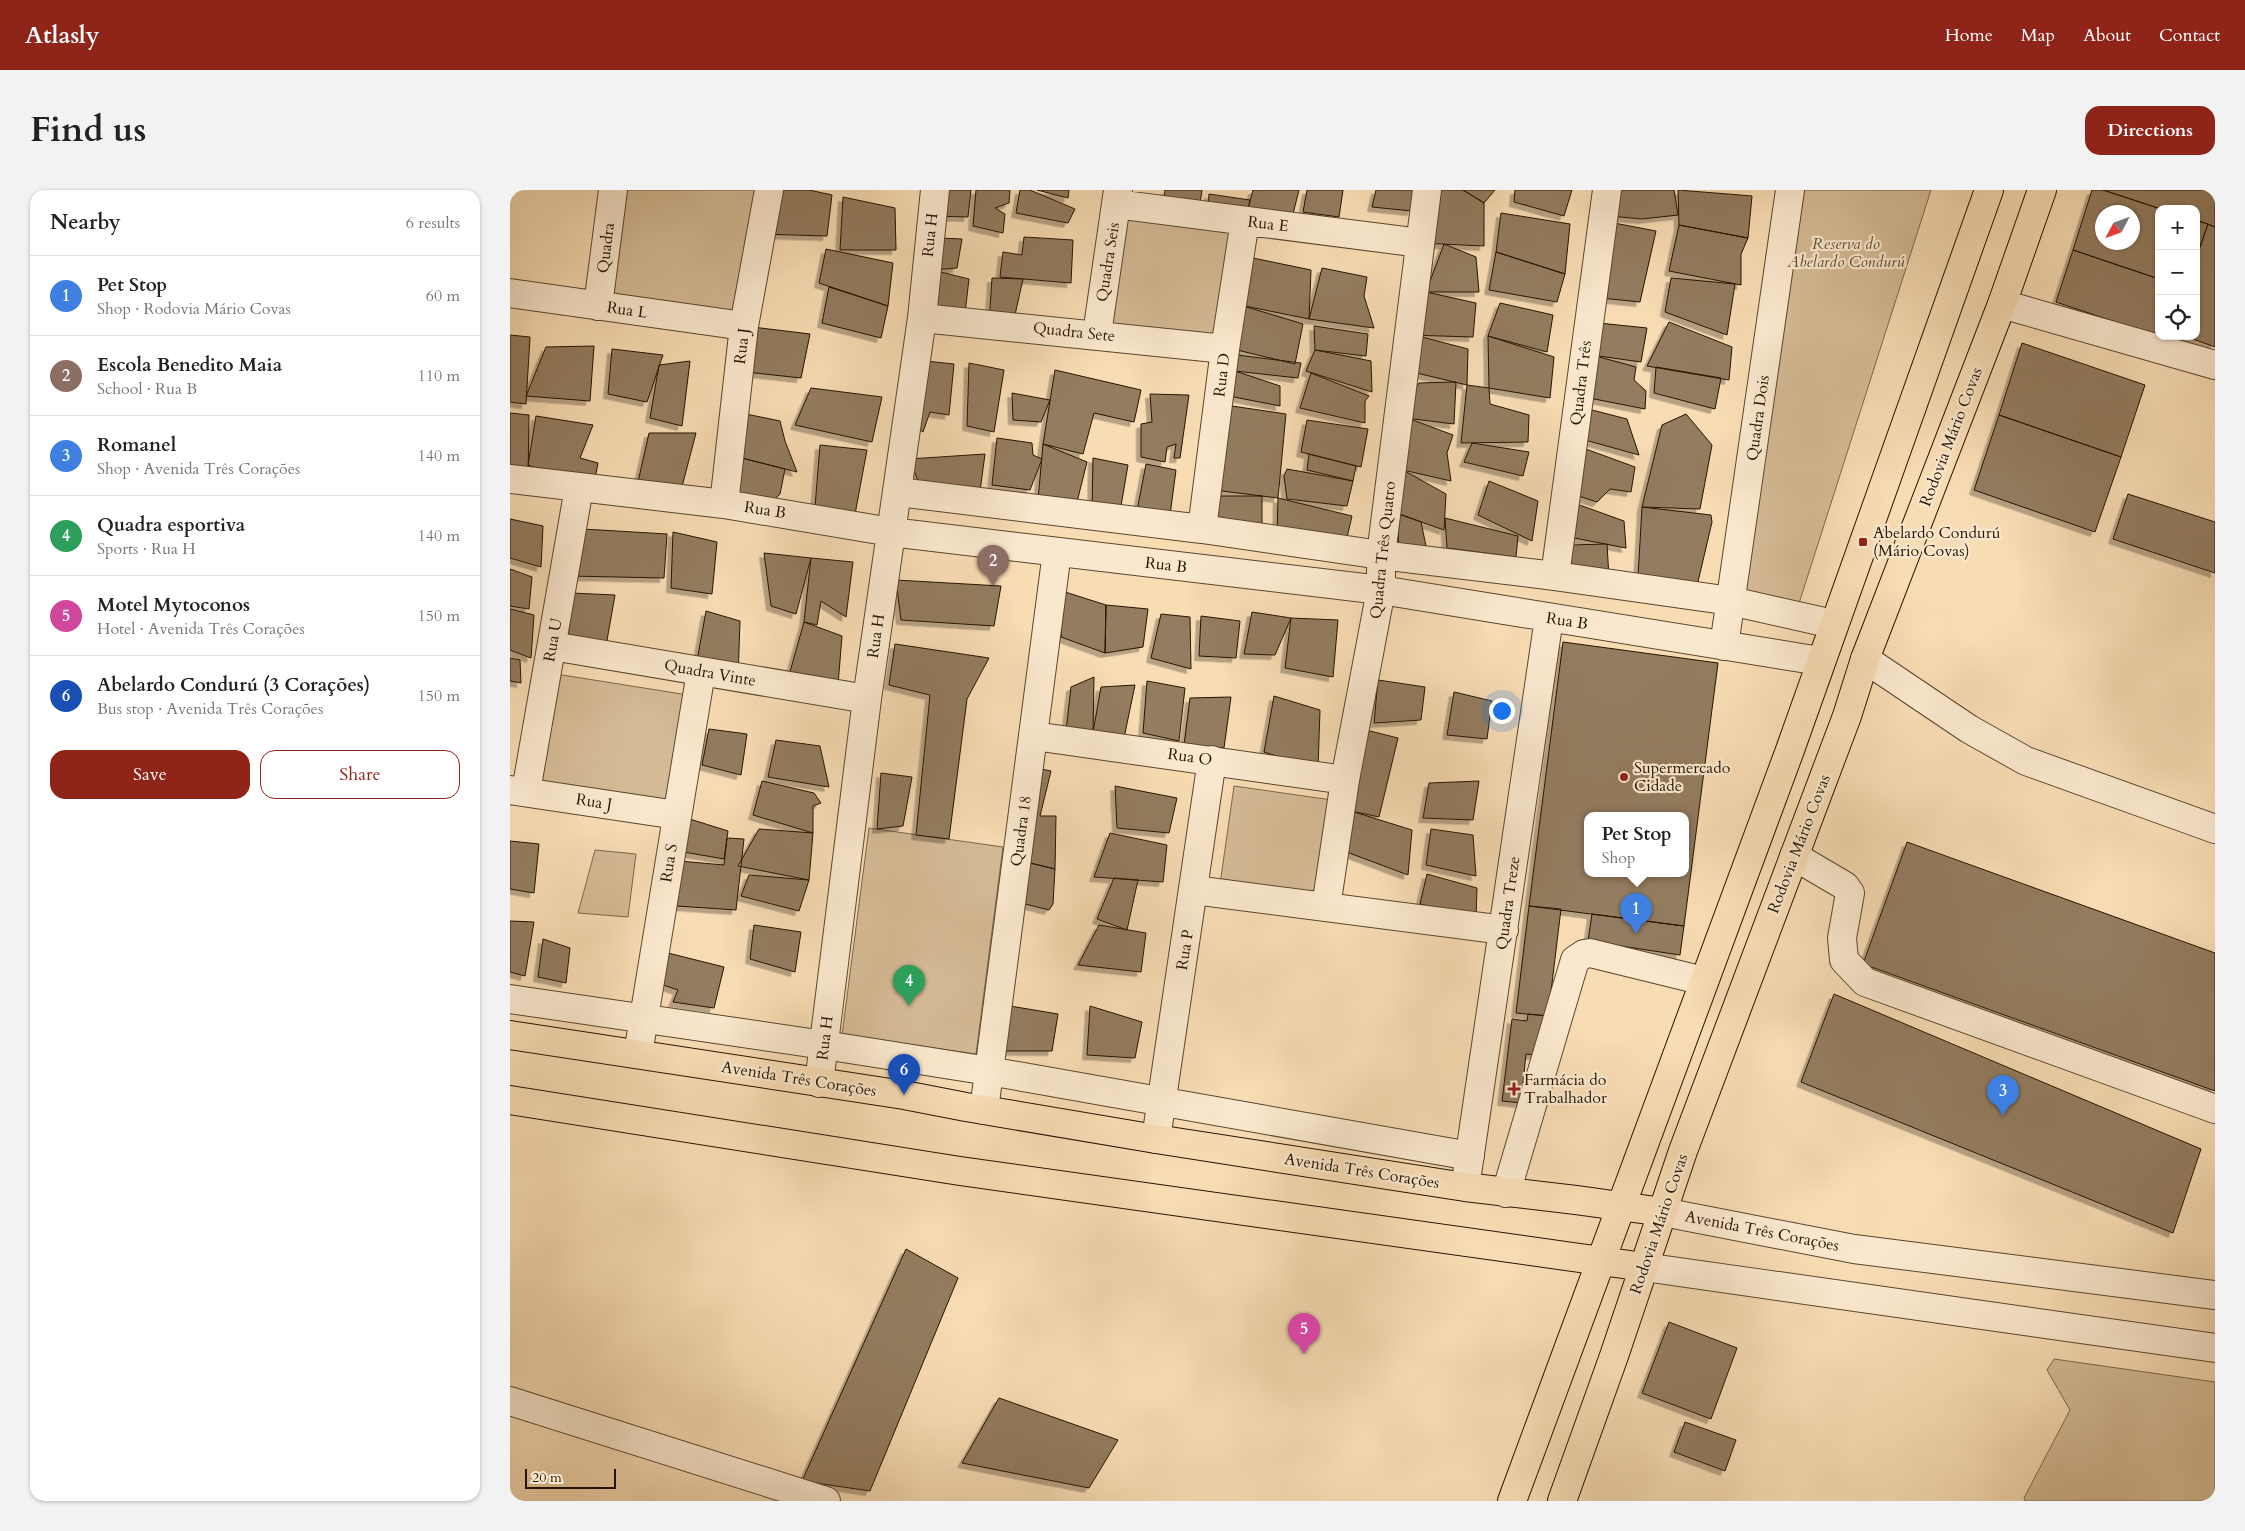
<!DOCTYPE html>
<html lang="en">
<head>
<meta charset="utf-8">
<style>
	:root { --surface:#fff; --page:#f2f2f2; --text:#222; --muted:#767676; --line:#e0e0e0; --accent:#8f2418 }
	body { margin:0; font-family:Cardo,serif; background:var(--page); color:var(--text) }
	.controls { position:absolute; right:15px; top:15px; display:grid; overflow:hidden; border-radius:10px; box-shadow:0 1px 4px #0004 }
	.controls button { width:45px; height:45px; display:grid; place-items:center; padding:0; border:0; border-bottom:1px solid var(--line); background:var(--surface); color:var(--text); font:25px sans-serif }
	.compass { position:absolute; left:1585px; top:15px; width:45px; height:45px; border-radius:50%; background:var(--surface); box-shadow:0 1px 4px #0004; rotate:229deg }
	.scale { position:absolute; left:15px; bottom:12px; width:91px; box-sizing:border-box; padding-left:5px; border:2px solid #251400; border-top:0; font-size:14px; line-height:18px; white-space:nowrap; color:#251400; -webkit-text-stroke:4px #fae8ce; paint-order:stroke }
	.you { position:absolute; left:991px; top:520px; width:18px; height:18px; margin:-12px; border:4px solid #fff; border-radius:50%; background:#1a73e8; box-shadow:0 0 0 8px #1a73e833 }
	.badge { display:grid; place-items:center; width:32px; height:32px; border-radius:50%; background:var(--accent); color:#fff; font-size:16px; font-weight:700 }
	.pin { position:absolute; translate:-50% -41px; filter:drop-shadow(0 1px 2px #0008) }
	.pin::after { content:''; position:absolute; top:26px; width:18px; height:15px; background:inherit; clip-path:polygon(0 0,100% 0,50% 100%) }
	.popup { position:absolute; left:1074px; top:622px; width:105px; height:65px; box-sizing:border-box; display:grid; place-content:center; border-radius:10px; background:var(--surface); filter:drop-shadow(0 1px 4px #0005); font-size:16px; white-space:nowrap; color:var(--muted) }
	.popup b { font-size:19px; color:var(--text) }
	.popup::after { content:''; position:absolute; left:50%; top:100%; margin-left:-10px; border:10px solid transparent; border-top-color:var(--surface) }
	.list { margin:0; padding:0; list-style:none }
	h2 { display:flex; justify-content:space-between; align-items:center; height:65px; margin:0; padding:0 20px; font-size:21px }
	h2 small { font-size:16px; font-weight:400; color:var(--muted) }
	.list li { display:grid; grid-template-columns:32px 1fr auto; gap:15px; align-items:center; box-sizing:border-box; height:80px; padding:0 20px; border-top:1px solid var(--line) }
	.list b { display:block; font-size:19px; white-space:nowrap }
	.list p { margin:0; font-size:16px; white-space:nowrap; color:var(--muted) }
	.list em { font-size:16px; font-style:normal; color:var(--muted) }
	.actions { display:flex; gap:10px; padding:15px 20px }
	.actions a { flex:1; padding:11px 0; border:1px solid var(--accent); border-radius:15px; text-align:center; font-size:18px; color:var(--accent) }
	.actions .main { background:var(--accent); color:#fff }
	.icon { flex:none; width:28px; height:28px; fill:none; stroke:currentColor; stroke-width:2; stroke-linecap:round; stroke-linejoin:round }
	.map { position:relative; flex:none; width:1705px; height:1311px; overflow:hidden; border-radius:15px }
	header { display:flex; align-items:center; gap:30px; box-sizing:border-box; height:70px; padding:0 25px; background:var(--accent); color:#fff }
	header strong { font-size:24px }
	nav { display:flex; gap:28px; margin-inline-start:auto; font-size:18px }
	.intro { display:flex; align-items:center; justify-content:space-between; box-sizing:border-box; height:120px; padding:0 30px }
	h1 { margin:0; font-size:35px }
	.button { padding:12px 22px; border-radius:15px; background:var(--accent); color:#fff; font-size:18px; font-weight:700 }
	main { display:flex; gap:30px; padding:0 30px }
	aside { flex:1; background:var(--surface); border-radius:15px; box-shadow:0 1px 4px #0004 }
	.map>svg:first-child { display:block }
</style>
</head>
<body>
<header>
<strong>Atlasly</strong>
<nav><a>Home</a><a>Map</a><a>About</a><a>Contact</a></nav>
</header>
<div class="intro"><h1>Find us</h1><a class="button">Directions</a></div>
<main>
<aside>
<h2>Nearby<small>6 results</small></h2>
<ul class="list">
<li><span class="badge" style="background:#3f7fe0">1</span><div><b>Pet Stop</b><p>Shop · Rodovia Mário Covas</p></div><em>60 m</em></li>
<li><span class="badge" style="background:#8d6e63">2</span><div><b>Escola Benedito Maia</b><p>School · Rua B</p></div><em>110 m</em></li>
<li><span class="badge" style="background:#3f7fe0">3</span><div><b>Romanel</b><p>Shop · Avenida Três Corações</p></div><em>140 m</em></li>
<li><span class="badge" style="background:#2e9e5b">4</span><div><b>Quadra esportiva</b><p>Sports · Rua H</p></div><em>140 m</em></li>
<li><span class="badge" style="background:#d1479c">5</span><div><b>Motel Mytoconos</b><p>Hotel · Avenida Três Corações</p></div><em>150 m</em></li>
<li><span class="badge" style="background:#1a4fb4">6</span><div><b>Abelardo Condurú (3 Corações)</b><p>Bus stop · Avenida Três Corações</p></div><em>150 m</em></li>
</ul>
<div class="actions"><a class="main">Save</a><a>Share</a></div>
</aside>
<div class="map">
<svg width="1705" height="1311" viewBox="0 0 1705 1311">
	<defs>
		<filter id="shadow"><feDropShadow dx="-4.5" dy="4.5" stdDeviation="0" flood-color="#0004"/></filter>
	</defs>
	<rect width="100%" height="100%" fill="#f8dcb4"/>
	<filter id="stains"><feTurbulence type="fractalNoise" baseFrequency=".004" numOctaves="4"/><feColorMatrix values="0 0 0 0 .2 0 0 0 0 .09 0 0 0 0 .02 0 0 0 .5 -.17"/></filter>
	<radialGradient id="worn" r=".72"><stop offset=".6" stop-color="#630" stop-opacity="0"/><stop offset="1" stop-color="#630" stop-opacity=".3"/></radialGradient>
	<path fill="#d4ba95" stroke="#7c674a" d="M108,0H245L223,124L93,107Z
		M1282,0H1421L1284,429L1222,420Z
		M605,20L738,38L721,173L589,156Z
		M46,484L178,505L159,634L26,612Z
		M724,596L822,610L809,708L710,694Z
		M359,638L493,657L466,864L332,845Z
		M85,660L126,664L118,727L68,723Z
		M1544,1169L1705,1192V1311H1515L1514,1308L1560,1220L1537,1180Z"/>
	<path fill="#937c5e" stroke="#251400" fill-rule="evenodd" filter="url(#shadow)" d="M263,0H299L322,5L317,46L249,44Z
		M428,0H461L458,27L422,26Z
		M466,0H500L499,13L485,18L495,24L493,43L463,36Z
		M510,0H520L565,19L558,33L506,23Z
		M527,0H559L558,8Z
		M655,0H692L690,14L654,8Z
		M743,0H789L782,28L737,23Z
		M797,0H833L829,27L793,22Z
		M866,0H904L902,21L862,17Z
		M922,0H953L974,13V56L910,53Z
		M953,0H985L974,13Z
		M1005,0H1062L1054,26L1004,12Z
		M1104,0H1164L1168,25L1132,29L1099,26Z
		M1168,0L1242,6L1238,48L1169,35Z
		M1582,0H1593L1651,19H1649V89L1563,60ZM1592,22H1622V52H1592Z
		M1593,0H1705V37L1686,30V19H1651Z
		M699,4L740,10L737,23L698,18Z
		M333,7L385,18L386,60H330Z
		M991,23L1060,34L1055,84L986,62Z
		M1686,30L1698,34L1686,68Z
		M1099,32L1146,41L1130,112L1091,108Z
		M1698,34L1705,37V157L1675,146H1686V68Z
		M1169,35L1238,48L1231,64V95L1159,81Z
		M514,47L563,50L561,93L490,87L493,62L512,65Z
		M430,48L452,49L447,78L423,80Z
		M934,54L966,67L969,102H916Z
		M316,59L383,73L378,116L309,93Z
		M1563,60L1649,89V146H1660L1659,150L1546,112Z
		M986,62L1055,84L1047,112L979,100Z
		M738,67L801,80L799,129L730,115Z
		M812,78L857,87L854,106L864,138L799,129Z
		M423,80L459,89L454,132L419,120Z
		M482,88L513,89L505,125L479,134Z
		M1161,88L1225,94L1217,145L1155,122Z
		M319,97L378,116L371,148L312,133Z
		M916,102L966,113L963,147L898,145Z
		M990,113L1043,125L1037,162L978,146Z
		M730,115L793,134L785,174L723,159Z
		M1079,132L1137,138L1131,172L1082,165Z
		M1159,132L1222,157L1219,190L1137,176Z
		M234,136L300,144L291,188L236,182Z
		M804,136L858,144L856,166L805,160Z
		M0,145L20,147L16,214L0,212Z
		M908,146L958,159L957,195L894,180Z
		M978,146L1044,167L1040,208L979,198Z
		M1512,153L1635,195L1611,267L1489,225Z
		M84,156L80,211L16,206L36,157Z
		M102,159L153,165L137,212L98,204Z
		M805,160L861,171L862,202L796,181Z
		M727,165L791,173L788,188L725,181Z
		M1082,165L1126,177L1124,190L1136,201L1135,219L1069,206Z
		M406,170L444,174L439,225L420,222L413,242L404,236Z
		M180,171L172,236L140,228L149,175Z
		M459,173L494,180L484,242L457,236Z
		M1146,177L1211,188L1205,219L1144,203Z
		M545,180L631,200L624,232L584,223L573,264L533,254Z
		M725,181L770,196V216L719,206Z
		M801,183L859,206L855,211V233L790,218Z
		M946,192L944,234L888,227L909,193Z
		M957,195L979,198L980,214L1019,225L1018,252L951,253Z
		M301,198L372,207L362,252L285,235Z
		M502,203L540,210L531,232L503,230Z
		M640,204L679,205L670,268H664L666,254L657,257L655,272L631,267V234L642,232Z
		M715,215L776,224L768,308L704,300Z
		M1078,219L1117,229L1129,265L1075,250Z
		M0,223L19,225L18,291L0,283Z
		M236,224L270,231L275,251L287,282L220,265Z
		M1176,224L1202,255L1190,319L1132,317L1152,235Z
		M1489,225L1611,267L1585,342L1464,300Z
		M26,226L83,235L70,268L88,273L83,299L18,275Z
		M900,229L943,245L937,263L941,291L893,280Z
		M797,230L858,239L851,277L791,262Z
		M139,243H186L169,308L128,292Z
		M487,248L522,253L523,265L532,269L520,300L482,295Z
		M962,253L1019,262L1013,286L954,272Z
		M533,254L577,272L567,312L528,310Z
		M310,255L357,260L343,335L305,317Z
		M1073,258L1125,277L1121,302L1100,299L1087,312L1056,302Z
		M475,264L470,301L410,295L399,269Z
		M799,264L846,276L843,291L797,280Z
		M220,265L275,279L270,304L254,320L215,303Z
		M583,268L618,275L611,316L582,320Z
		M636,274L666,280L660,325L626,326Z
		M777,279L843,291L837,316L777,309L774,286Z
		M893,280L936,304L934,340L889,324Z
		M979,291L1028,311L1022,351L968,325Z
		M1618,304L1705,332V383L1603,349Z
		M704,306H752V342L699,332Z
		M768,308L842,326L836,352L767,344Z
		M1064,313L1114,331L1116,358L1059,347Z
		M1132,317L1201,325L1202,332L1187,396L1128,387Z
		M889,324L911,332L916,356L888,367Z
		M935,328L1008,346L1006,367L937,358Z
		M0,329L33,336L31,377L0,368Z
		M73,339L157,344L154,388L59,386Z
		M163,342L207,352L202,404L161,398Z
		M1097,354L1099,388L1047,375L1061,355Z
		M254,363L301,368L286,424L261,416Z
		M301,368L343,372L336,427L311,411L307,435L294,432Z
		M0,379L22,387L19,419L0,416Z
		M386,390L491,396L484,436L391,430Z
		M552,401L596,415L595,463L551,447Z
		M61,403L105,405L96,456L58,452Z
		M596,415L638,419L633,457L595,463Z
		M0,419L24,425L21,468L0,460Z
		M196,421L230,431L228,488L187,471Z
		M742,422L781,428L765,465L734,464Z
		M651,424L680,427L681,479L641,468Z
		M691,426L730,431L726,468L689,466Z
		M781,428L828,430L823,487L775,478Z
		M294,432L332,446L328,495L278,489Z
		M1053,452L1208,473L1174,736L1019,716ZM1077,625H1175V683H1077Z
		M385,454L479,468L457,509L439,649L406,645L420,505L379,495Z
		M0,468L10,470L11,493L0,491Z
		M584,487L583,542L556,541L561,497Z
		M868,490L915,497L911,530L864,533Z
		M637,491L675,498L669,551L633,543Z
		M625,495L614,548L583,542L591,497Z
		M944,502L982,511L977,549L937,545Z
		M764,506L810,520L808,579L754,562Z
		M721,507L714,558L674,555L680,508Z
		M199,539L237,544L231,585L192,575Z
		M856,540L888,548L869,627L841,621Z
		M266,550L310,556L319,597L258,587Z
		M526,578L541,581L530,626H546L545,679L516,672Z
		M371,583L402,587L393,636L367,639Z
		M252,591L304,603L311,613L303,616V643L243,625Z
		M969,591L963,630L913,628L919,593Z
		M605,596L667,608L659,643L607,638Z
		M841,621L902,640L898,685L834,661Z
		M167,625L218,641L214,669L174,662Z
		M249,639L303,643L299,690L228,676Z
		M921,639L963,645L966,686L916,675Z
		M600,643L657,655L653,692L584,687Z
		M217,648L234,649L226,720L152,715L169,671L214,675Z
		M0,651L29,654L24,703L0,699Z
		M1397,652L1705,763V901L1353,774Z
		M516,672L545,679L543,714L539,720L511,713Z
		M917,684L967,698L966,727L910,714Z
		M239,685L299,690L289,721L231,706Z
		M604,688L628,690L617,740L587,729Z
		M1019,716L1051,719L1038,826L1006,823Z
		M1082,724L1174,736L1170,765L1078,751Z
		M0,731L24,732L15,786L0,782Z
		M244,735L291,742L285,782L240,769Z
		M589,735L636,743L631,782L568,775Z
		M33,749L60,758L56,793L28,787Z
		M146,760L214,777L204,818L163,812L168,800L147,793Z
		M1324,804L1691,959L1663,1043L1291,892Z
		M488,814L548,824L542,861H482Z
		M580,816L632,832L625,868L577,865Z
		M1018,824L1038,826L1033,866L1016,864L1011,913L992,911L1002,829L1017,831Z
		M396,1059L448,1088L360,1301L292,1291Z
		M1159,1132L1227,1158L1201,1229L1132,1203Z
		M489,1208L608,1250L579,1298L452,1273Z
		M1175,1232L1226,1250L1215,1281L1164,1262Z"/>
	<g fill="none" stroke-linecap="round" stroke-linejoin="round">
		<defs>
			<path id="minor" d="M606,14L910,53
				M0,103L234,136
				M1492,114L1705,175
				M88,116L103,0
				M412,128L715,159
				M587,144L608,0
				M0,289L214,314L381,342L871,400L1310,471
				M388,302L692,339L871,365L1045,386L1221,411L1323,434
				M214,314L234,136L259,0
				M692,339L715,159L735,31
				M1045,386L1097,0
				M42,456L357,509
				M1214,456L1280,0
				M1355,469L1459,539L1516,571L1705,639
				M524,546L835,590
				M0,600L167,625
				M16,601L69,298
				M1284,666L1335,696L1340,703L1332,748L1334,770L1355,792L1705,919
				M684,700L994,740
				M816,717L835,590L871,400V365L917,0
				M0,809L314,855L479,881L960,966
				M128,864L191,482
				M309,893L357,509L412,128L425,0
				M474,920L547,362
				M646,949L702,570
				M957,984L1039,428
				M996,1003L1065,770L1074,764L1080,763L1194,791
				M1153,1022L1344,1059L1705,1105
				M1134,1077L1705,1158
				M0,1211L316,1311"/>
			<path id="major" d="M0,845L394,905L456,917L646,949L955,997L1066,1010L1153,1022
				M0,910L450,981L1134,1077
				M1002,1311L1280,560L1479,0
				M1052,1311L1104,1166L1173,961L1337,526L1355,469L1492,114L1532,0"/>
		</defs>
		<use href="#minor" stroke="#5a462d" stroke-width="30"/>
		<use href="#major" stroke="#251400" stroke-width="30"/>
		<use href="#minor" stroke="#fae8ce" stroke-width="28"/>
		<use href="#major" stroke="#f8dcb4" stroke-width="28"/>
	</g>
	<g fill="#8f2418" stroke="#fae8ce" stroke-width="2">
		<rect x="1348" y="347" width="10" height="10" rx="2.5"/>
		<circle cx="1114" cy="587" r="5"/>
		<path d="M1001.5 891.5h5v5h5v5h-5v5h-5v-5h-5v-5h5z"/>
	</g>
	<g text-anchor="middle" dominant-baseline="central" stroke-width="4.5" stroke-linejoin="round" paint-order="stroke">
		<g font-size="16" fill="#251400" stroke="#fae8ce">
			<text transform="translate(758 34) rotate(7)">Rua E</text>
			<text transform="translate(420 45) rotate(-84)">Rua H</text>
			<text transform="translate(96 58) rotate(-83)">Quadra</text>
			<text transform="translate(598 72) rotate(-81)">Quadra Seis</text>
			<text transform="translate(117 120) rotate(8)">Rua L</text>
			<text transform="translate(564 142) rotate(6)">Quadra Sete</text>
			<text transform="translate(232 156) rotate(-83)">Rua J</text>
			<text transform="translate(712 185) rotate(-83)">Rua D</text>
			<text transform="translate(1071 193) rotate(-83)">Quadra Três</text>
			<text transform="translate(1248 228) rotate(-82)">Quadra Dois</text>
			<text transform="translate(1441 247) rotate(-69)">Rodovia Mário Covas</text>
			<text transform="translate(255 320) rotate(9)">Rua B</text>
			<text transform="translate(873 360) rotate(-84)">Quadra Três Quatro</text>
			<text transform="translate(656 375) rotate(7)">Rua B</text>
			<text transform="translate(1057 431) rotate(9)">Rua B</text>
			<text transform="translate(366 446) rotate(-82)">Rua H</text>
			<text transform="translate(43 450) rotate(-80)">Rua U</text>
			<text transform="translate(200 483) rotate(10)">Quadra Vinte</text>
			<text transform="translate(680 567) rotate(8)">Rua O</text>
			<text transform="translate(84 612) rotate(9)">Rua J</text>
			<text transform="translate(511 641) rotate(-82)">Quadra 18</text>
			<text transform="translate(1289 654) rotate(-69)">Rodovia Mário Covas</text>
			<text transform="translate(159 673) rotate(-81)">Rua S</text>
			<text transform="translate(998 713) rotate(-82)">Quadra Treze</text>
			<text transform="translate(675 760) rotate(-81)">Rua P</text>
			<text transform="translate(315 848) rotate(-83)">Rua H</text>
			<text transform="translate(289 889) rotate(9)">Avenida Três Corações</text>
			<text transform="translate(852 981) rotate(9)">Avenida Três Corações</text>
			<text transform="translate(1149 1034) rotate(-71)">Rodovia Mário Covas</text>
			<text transform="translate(1252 1041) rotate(11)">Avenida Três Corações</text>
		</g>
		<g font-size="16" font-style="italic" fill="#624e34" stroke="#fae8ce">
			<text x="1336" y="54">Reserva do<tspan x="1336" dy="18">Abelardo Condurú</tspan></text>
		</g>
		<g font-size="16" fill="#251400" stroke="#fae8ce" text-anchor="start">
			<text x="1363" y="343">Abelardo Condurú<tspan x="1363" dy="18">(Mário Covas)</tspan></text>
			<text x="1124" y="578">Supermercado<tspan x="1124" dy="18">Cidade</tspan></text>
			<text x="1014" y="890">Farmácia do<tspan x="1014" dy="18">Trabalhador</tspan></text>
		</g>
	</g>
	<rect width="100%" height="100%" filter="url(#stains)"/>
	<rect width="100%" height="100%" fill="url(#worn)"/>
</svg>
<div class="controls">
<button>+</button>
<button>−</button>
<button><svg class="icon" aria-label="locate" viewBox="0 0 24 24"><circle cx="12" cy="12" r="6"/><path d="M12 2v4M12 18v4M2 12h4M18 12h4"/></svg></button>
</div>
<svg class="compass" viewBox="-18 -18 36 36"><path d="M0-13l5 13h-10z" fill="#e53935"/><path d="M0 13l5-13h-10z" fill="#767676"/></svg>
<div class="scale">20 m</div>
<div class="you"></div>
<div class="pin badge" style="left:1126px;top:744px;background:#3f7fe0">1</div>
<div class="popup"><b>Pet Stop</b>Shop</div>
<div class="pin badge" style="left:483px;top:396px;background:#8d6e63">2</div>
<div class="pin badge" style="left:1493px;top:926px;background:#3f7fe0">3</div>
<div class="pin badge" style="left:399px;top:816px;background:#2e9e5b">4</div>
<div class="pin badge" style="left:794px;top:1164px;background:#d1479c">5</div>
<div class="pin badge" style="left:394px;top:905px;background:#1a4fb4">6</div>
</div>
</main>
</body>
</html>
